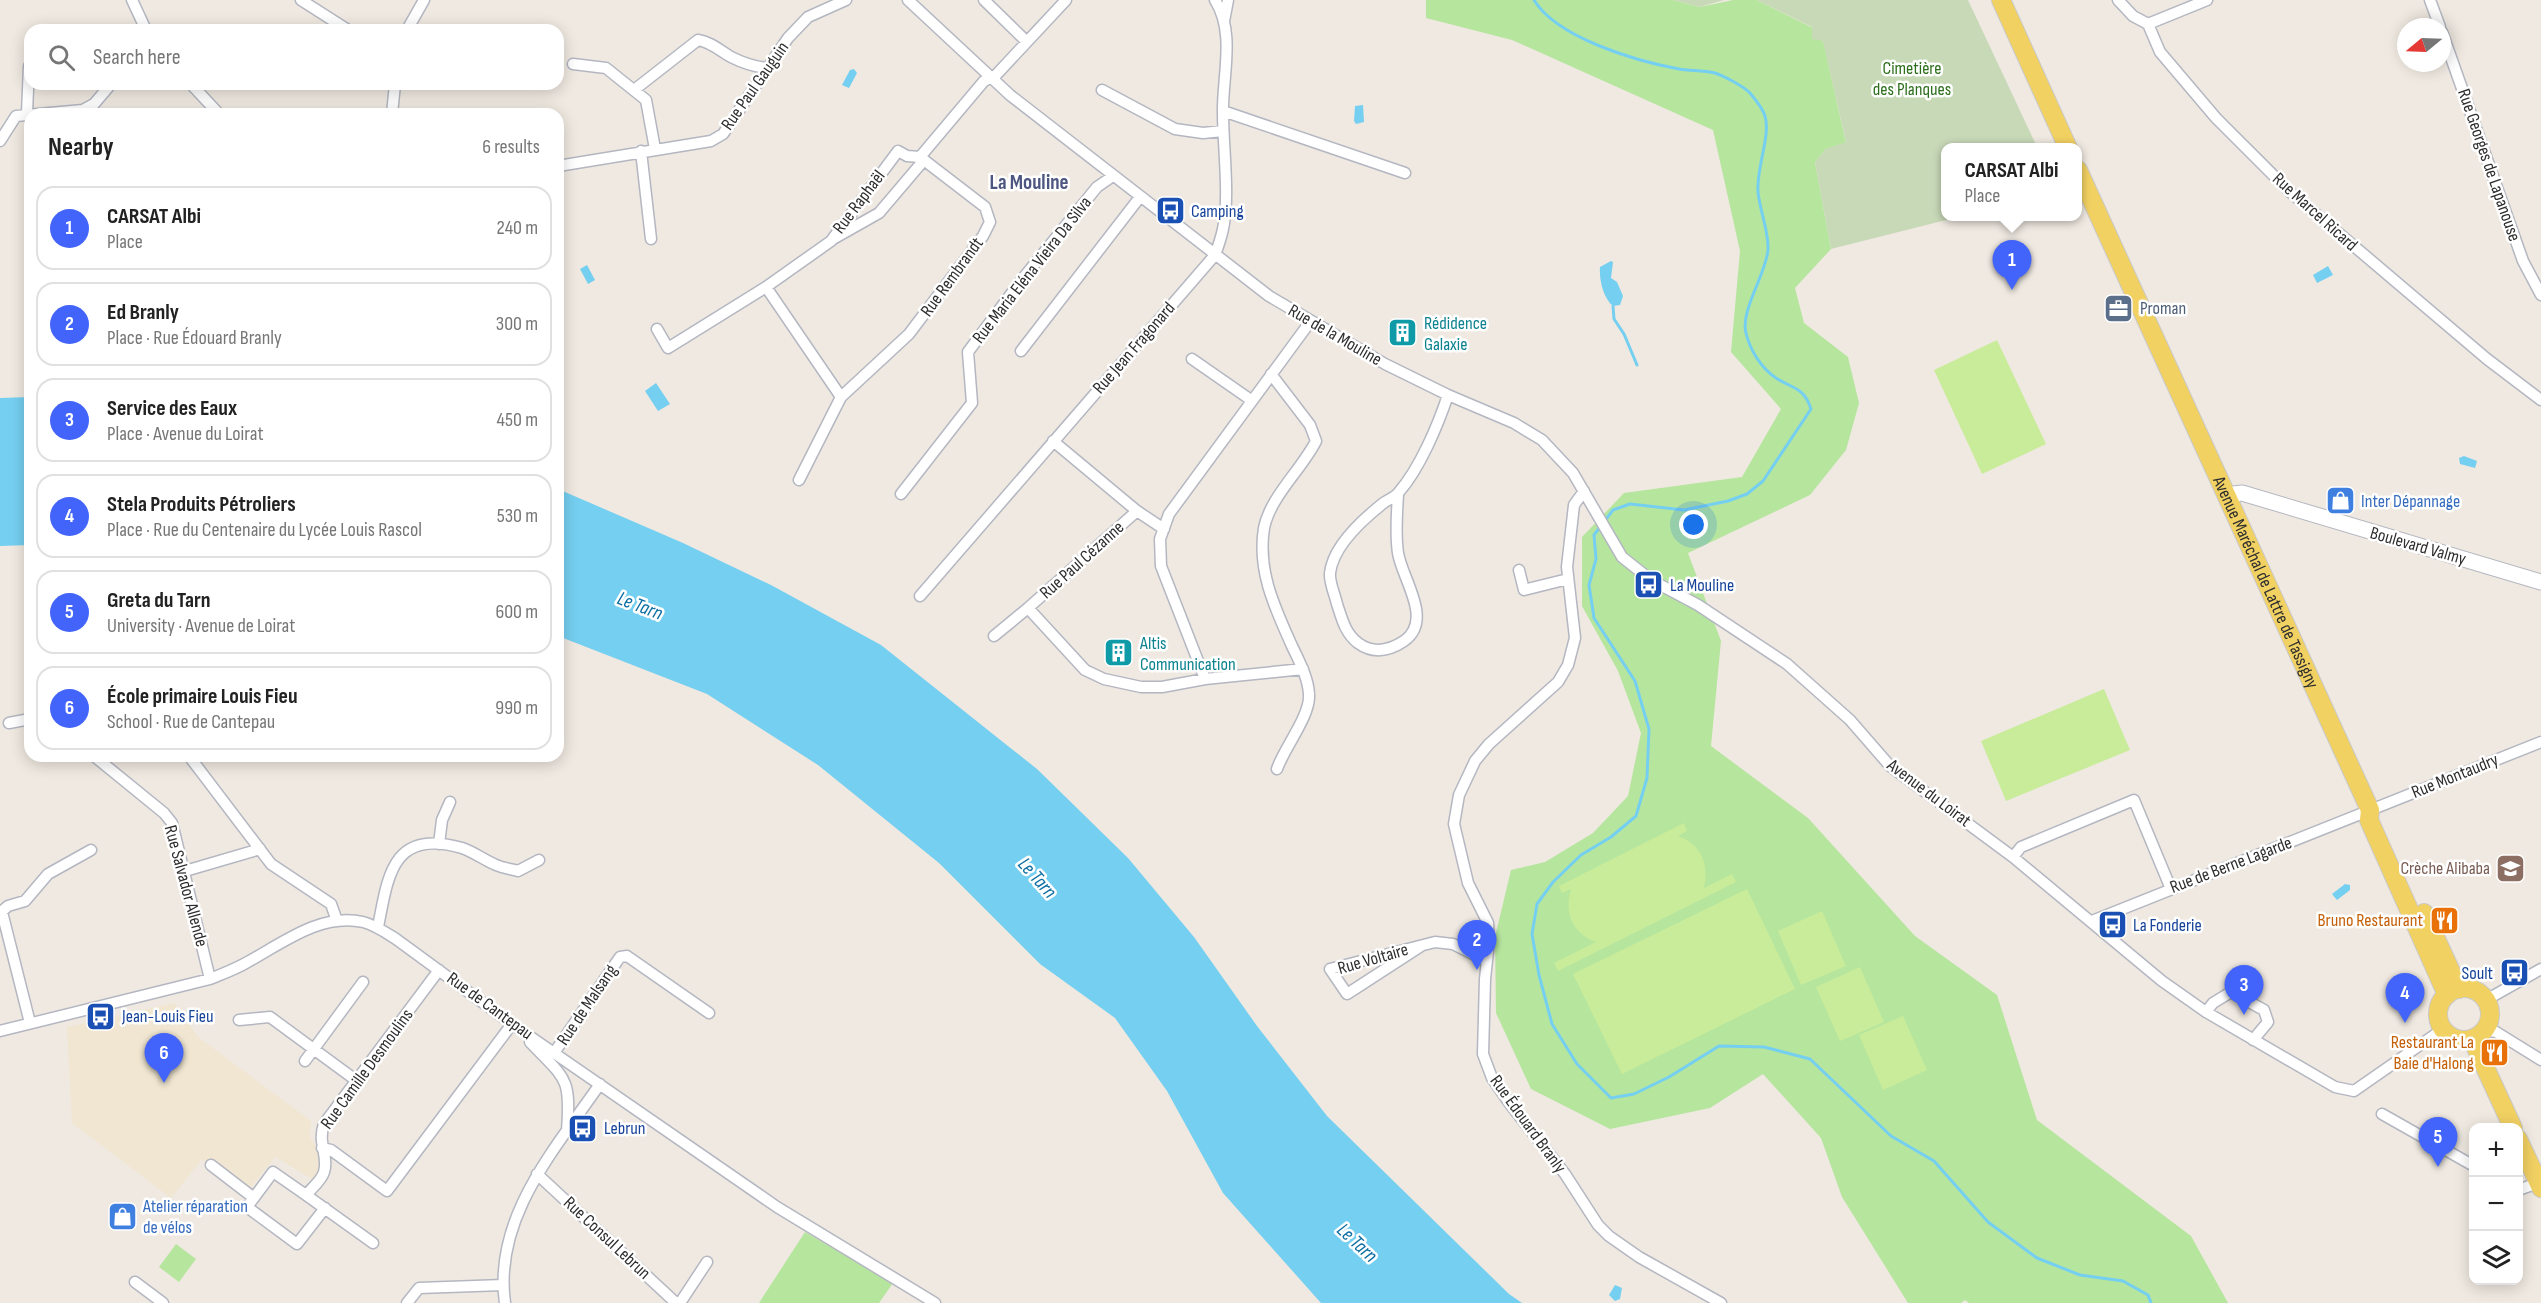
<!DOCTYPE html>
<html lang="en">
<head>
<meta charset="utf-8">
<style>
	:root { --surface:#fff; --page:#f6f6f6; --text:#222; --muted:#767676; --line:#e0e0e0; --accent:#4264fb }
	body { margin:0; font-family:"Sofia Sans Condensed",sans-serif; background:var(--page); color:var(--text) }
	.controls { position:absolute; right:18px; bottom:18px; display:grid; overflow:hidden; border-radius:12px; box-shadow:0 3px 15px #0003 }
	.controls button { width:54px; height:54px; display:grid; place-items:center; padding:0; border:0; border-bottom:2px solid var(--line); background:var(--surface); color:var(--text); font:30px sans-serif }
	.compass { position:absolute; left:2397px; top:18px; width:54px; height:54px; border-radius:50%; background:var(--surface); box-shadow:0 3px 15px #0003; rotate:251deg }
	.you { position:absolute; left:1694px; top:525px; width:21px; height:21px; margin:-15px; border:4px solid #fff; border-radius:50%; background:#1a73e8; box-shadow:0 0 0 9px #1a73e833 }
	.badge { display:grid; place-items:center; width:39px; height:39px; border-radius:50%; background:var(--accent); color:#fff; font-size:20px; font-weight:700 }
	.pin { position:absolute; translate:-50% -50px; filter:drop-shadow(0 2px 3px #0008) }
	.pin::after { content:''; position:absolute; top:32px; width:21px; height:18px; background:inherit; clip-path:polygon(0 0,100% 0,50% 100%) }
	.popup { position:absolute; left:1941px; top:143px; width:141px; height:78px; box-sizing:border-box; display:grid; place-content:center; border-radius:12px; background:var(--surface); filter:drop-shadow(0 2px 4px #0005); font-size:20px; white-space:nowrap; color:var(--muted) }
	.popup b { font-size:22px; color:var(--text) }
	.popup::after { content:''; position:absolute; left:50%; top:100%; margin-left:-12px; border:12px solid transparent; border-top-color:var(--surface) }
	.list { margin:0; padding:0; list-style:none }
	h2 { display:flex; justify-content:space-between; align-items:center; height:78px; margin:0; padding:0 24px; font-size:26px }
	h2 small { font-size:20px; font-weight:400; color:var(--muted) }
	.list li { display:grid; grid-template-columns:39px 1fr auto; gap:18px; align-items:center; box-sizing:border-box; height:84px; margin:0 12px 12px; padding:0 12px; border:2px solid var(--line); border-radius:18px }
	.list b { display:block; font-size:22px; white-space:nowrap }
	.list p { margin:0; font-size:20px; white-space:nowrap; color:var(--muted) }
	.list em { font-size:20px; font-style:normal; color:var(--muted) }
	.icon { flex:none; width:33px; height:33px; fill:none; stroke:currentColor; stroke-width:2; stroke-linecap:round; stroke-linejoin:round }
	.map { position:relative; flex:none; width:2541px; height:1303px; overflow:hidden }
	.search { position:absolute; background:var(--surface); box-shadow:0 3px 15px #0003; left:24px; top:24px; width:540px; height:66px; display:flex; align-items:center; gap:15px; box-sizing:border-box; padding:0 21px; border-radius:18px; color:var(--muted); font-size:22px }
	.panel { position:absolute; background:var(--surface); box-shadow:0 3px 15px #0003; left:24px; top:108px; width:540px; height:654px; border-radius:18px }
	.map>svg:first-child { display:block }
</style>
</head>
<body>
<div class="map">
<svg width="2541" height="1303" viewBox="0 0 2541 1303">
	<rect width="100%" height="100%" fill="#efe9e1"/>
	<path fill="#f0e6d1" d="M174,1003L198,1037L311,1121L310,1137L325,1160L317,1182L275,1157L247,1192L202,1159L171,1198L72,1123L67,1027Z"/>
	<path fill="#b6e59e" d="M1426,0H1673L1700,7L1733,0H1757L1813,28L1823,40L1846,143L1826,149L1815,162L1831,249L1795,288L1804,323L1848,357L1859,403L1846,450L1810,495L1688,553L1721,641L1711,746L1808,818L1915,936L1997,995L2037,1120L2191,1236L2228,1303H1969L1965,1300L1961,1303H1908L1842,1197L1821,1138L1763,1074L1710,1108L1610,1129L1531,1089L1496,1013L1495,937L1511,870L1545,862L1593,833L1628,796L1641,733L1618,671L1582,606V537L1624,493L1742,477L1781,409L1731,352L1740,251L1713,130L1512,40L1426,18Z
		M805,1232L893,1283L879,1303H759Z
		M176,1244L196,1259L179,1282L159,1267Z"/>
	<path fill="#c8d9b8" d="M1673,0H1724L1700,7Z
		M1757,0H1968L2037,147L1946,148V216L1958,217L1831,249L1815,162L1826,149L1846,142L1823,41L1812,39V27Z"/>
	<path fill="#c9ec9a" d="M1997,340L2046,444L1982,474L1934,370Z
		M2104,689L2130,750L2006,801L1981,741Z
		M1684,823L1687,831L1678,836C1702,845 1709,864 1704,888L1732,874L1736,882L1558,971L1554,963L1596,942C1572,933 1564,913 1571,889L1562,893L1559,886Z
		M1747,889L1795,989L1622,1074L1573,974Z
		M1822,911L1846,966L1801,985L1778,931Z
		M1860,967L1884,1022L1840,1041L1816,987Z
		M1903,1016L1927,1070L1883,1090L1859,1035Z"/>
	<path fill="#75cff0" d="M854,69L857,73L849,88L842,85L850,70Z
		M1363,105L1364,122L1356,124L1354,121L1355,106Z
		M1611,261L1613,262L1611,278L1617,282L1623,296L1620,305L1613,306C1603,298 1599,279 1600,267Z
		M587,265L595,280L588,284L580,269Z
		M2328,266L2333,275L2317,283L2313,275Z
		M656,383L670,404L658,411L645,391Z
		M30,397V545L0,546V398Z
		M2464,456L2477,461L2475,468L2460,464L2459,458Z
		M558,489L683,543L771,585L881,645L1037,769L1128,858L1194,937L1257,1026L1327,1116L1509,1294L1522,1303H1321L1223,1193L1167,1091L1115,1018L1040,964L939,863L818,765L707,694L558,636Z
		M2345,884L2350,885V890L2337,900L2332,894Z
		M1615,1285L1622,1288L1620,1299L1615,1301L1609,1295Z"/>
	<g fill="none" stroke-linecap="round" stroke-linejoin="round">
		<path stroke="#75cff0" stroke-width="3" d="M1534,0C1557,38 1636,61 1679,69C1690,71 1703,70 1715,73C1724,76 1743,86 1750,93C1755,99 1763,109 1765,116C1771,136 1756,168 1758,192C1760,212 1769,231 1768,250C1766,274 1740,311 1746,333C1750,350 1761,368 1776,378C1793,389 1804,387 1811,409L1763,481L1747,494L1728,501L1684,510L1630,504L1613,510L1594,535L1596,559L1589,585L1594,618L1635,681L1649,729L1647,778L1636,816L1611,837L1581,855L1553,882L1537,904L1532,934L1539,975L1552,1024L1577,1064L1611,1098L1634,1094L1669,1077L1719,1046L1764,1047L1810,1059L1891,1136L1934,1161L1988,1222L2037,1258L2080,1275L2123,1281L2148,1295L2151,1303
			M1613,306L1614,319L1624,334L1637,365"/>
		<defs>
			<path id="minor" d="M132,0L146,30
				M301,0L348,30
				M908,0L1010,95L1269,296L1385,364L1448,395L1514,423L1542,440L1573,473L1622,557L1651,580L1698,605L1787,664L1850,720L1890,766L2013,857L2162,981L2206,1012L2335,1087L2354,1091L2443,1029
				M984,0L1027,42
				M2118,0L2133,16L2148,24L2160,52L2216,118L2289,191L2487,359L2541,400
				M2430,0L2440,27
				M1224,21L1228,0
				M2148,24L2207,0
				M407,30L424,0
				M2442,32L2523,261L2541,295
				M573,64L606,68L646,100L655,149
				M191,84L219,114
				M634,90L698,40C711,42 719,50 731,57C743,63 755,67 768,68
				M1102,90L1175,129L1203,133L1223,131
				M1223,111L1405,173
				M27,113L29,66
				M392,114L395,84
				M0,141L16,116L83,110L94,104L111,84
				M641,151L651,239
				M558,166L711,141L723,134L788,38L808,17L846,0
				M833,239L879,213L924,160
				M766,287L841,397
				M657,329L668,348L766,287L831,241L898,151L907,156L920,157L984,81L996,75L1066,0
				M1021,351L1140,197
				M1192,359L1251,400
				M1271,374L1310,425L1316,441C1302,469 1270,497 1264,528C1257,571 1275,608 1292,646C1299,661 1308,677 1309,694C1311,715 1284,748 1277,769
				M1053,441L1137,511L1164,529
				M799,480L841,397L909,334L983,236L990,222L985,207L920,157
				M1584,491L1574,505L1567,567L1575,638L1568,665L1558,682L1489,744L1475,761L1459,795L1454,824L1468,883L1488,923L1489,942L1485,979L1483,1054L1492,1078L1510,1104L1565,1174L1598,1225L1609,1236L1639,1257L1721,1303
				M901,494L972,403L968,352L1020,282L1097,187L1113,176
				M1398,494C1397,514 1395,533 1398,553C1402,579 1434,620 1404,641C1389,651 1373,654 1358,643C1345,633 1342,619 1337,604C1335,595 1329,582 1330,573C1333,547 1361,521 1381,505C1386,500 1395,498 1399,492C1420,468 1438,425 1448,395
				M1519,570L1524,590L1568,579
				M920,596L1215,255C1218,247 1221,238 1223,229C1230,196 1223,148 1223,113C1222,77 1236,33 1215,0
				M1028,608L1085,670L1104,679L1141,687H1162L1205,679L1303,669
				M994,636L1028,608L1137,511
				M1205,679L1161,566L1160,539L1169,514L1310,322
				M9,723L30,719
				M94,756L164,813L172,823L210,979
				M189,756L271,864L331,904L337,921
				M439,844L442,820L450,802
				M2013,857L2021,847L2134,800L2171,889
				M185,871L260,849
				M2,912L30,1023
				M0,913L8,906L25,901L48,874L91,850
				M2092,921L2541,742
				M378,927C388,876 392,828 462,848C474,852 484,860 496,865C503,868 511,869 518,871L539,860
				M1421,946L1347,994L1330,969L1435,942L1453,944L1487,961
				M2486,1000L2541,969
				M2206,1012L2213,1003L2231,992L2264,1010L2268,1022L2253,1040
				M239,1020L270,1017L357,1081
				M2485,1030L2496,1032L2541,1060
				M0,1031L210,979C222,974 233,970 244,964C280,945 320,912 363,922C375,925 385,932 396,939L512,1024L777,1207L935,1303
				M530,1042C566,1080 571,1076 567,1131
				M554,1053L620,957L627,956L709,1013
				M305,1061L363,982
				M2382,1114L2474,1166
				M322,1148L331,1150L387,1191L512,1024
				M211,1165L254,1198
				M537,1174L676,1303
				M2518,1190L2541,1182
				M306,1195L273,1172L247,1207L297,1244L325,1208
				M373,1243L306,1195C311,1189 322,1180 324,1172C329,1156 317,1143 324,1124L439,970
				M135,1282L163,1303
				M407,1303L419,1288L503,1285
				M505,1303C493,1218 555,1149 600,1084
				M680,1303L707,1262"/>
			<path id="secondary" d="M2226,495L2242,493L2541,582"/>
			<g id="primary">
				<path d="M2001,0L2068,148"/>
				<path id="s1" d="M2078,170L2370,810L2369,820L2447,995"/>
				<path d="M2424,913L2459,989"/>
				<circle cx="2464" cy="1014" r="26"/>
				<path d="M2472,1039L2513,1128"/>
				<path d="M2518,1139L2541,1188"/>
			</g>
		</defs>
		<use href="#minor" stroke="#b4b7c1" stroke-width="13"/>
		<use href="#secondary" stroke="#b4b7c1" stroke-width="17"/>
		<use href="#primary" stroke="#c9c9c9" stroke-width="20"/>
		<use href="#minor" stroke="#fff" stroke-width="10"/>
		<use href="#secondary" stroke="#fff" stroke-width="15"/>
		<use href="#primary" stroke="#f2d163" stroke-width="18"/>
	</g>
	<defs>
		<symbol id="bus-square" viewBox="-11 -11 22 22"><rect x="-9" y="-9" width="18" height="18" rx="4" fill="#1a4fb4" stroke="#fff"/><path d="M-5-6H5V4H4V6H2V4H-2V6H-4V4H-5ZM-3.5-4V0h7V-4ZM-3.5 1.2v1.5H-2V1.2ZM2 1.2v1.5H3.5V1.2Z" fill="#fff"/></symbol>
		<symbol id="office-square" viewBox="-11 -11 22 22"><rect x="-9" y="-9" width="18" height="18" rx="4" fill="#5c6f8a" stroke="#fff"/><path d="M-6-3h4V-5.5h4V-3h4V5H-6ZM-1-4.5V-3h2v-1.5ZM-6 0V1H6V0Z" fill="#fff"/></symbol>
		<symbol id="building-square" viewBox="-11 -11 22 22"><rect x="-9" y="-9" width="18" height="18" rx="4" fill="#0f9aa8" stroke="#fff"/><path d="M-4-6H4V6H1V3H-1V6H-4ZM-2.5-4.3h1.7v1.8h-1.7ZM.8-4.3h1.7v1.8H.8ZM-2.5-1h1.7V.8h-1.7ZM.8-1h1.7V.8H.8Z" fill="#fff"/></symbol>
		<symbol id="shop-square" viewBox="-11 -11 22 22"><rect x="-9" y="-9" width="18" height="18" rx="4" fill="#3f7fe0" stroke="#fff"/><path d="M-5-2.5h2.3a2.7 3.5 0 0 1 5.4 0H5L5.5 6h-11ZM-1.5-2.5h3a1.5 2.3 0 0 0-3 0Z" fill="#fff"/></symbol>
		<symbol id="school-square" viewBox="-11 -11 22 22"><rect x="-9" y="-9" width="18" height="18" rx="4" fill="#8d6e63" stroke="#fff"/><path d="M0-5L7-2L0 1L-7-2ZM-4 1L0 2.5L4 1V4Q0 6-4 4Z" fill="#fff"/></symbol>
		<symbol id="restaurant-square" viewBox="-11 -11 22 22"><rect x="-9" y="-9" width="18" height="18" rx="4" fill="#e8710a" stroke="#fff"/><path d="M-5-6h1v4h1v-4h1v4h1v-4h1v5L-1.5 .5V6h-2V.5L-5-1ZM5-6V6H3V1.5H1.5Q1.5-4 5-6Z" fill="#fff"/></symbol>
	</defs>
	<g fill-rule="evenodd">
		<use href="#bus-square" x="1154" y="194" width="33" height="33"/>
		<use href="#office-square" x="2102" y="292" width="33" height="33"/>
		<use href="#building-square" x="1386" y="316" width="33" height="33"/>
		<use href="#shop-square" x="2324" y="484" width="33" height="33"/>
		<use href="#bus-square" x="1632" y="568" width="33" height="33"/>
		<use href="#building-square" x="1102" y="636" width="33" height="33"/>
		<use href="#school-square" x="2494" y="852" width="33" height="33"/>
		<use href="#restaurant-square" x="2428" y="904" width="33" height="33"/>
		<use href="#bus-square" x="2096" y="908" width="33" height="33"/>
		<use href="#bus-square" x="2498" y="956" width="33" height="33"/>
		<use href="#bus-square" x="84" y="1000" width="33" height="33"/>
		<use href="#restaurant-square" x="2478" y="1036" width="33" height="33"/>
		<use href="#bus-square" x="566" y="1112" width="33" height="33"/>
		<use href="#shop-square" x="106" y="1200" width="33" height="33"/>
	</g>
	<g text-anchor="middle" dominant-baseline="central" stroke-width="5" stroke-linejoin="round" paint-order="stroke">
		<g font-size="18" fill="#2c6e1b" stroke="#fff">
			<text x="1912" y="68">Cimetière<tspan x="1912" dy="21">des Planques</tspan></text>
		</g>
		<g font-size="18" fill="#2e2e2e" stroke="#fff">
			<text transform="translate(755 86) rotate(-55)">Rue Paul Gauguin</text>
			<text transform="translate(2489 165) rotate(71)">Rue Georges de Lapanouse</text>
			<text transform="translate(859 202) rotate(-53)">Rue Raphaël</text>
			<text transform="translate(2315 212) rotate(42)">Rue Marcel Ricard</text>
			<text transform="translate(1032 270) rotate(-52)">Rue Maria Eléna Vieira Da Silva</text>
			<text transform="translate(952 277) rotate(-54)">Rue Rembrandt</text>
			<text transform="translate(1335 335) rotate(30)">Rue de la Mouline</text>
			<text transform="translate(1134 348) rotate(-49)">Rue Jean Fragonard</text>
			<text transform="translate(2418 546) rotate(16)">Boulevard Valmy</text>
			<text transform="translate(1082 560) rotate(-42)">Rue Paul Cézanne</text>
			<text stroke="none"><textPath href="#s1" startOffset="453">Avenue Maréchal de Lattre de Tassigny</textPath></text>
			<text transform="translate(2455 776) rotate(-22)">Rue Montaudry</text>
			<text transform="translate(1929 793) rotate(37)">Avenue du Loirat</text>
			<text transform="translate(2231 865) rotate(-21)">Rue de Berne Lagarde</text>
			<text transform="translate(186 886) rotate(75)">Rue Salvador Allende</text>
			<text transform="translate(1373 959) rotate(-16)">Rue Voltaire</text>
			<text transform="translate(587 1005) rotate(-56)">Rue de Malsang</text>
			<text transform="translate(490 1006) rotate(36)">Rue de Cantepau</text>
			<text transform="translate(367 1069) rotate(-54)">Rue Camille Desmoulins</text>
			<text transform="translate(1528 1124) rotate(54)">Rue Édouard Branly</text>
			<text transform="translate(607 1238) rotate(43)">Rue Consul Lebrun</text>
		</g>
		<g font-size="18" fill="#164399" stroke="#fff" text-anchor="start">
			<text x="1191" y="211">Camping</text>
			<text x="1670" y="585">La Mouline</text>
			<text x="2133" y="925">La Fonderie</text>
			<text x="2493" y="973" text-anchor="end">Soult</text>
			<text x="122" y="1016">Jean-Louis Fieu</text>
			<text x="604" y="1128">Lebrun</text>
		</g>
		<g font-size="18" fill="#4e5e75" stroke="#fff" text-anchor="start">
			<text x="2140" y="308">Proman</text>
		</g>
		<g font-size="18" fill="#0d838f" stroke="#fff" text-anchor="start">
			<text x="1424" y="323">Rédidence<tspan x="1424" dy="21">Galaxie</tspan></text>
			<text x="1140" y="643">Altis<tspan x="1140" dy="21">Communication</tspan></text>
		</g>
		<g font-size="18" fill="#366cbe" stroke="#fff" text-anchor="start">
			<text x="2361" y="501">Inter Dépannage</text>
			<text x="143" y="1206">Atelier réparation<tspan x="143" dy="21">de vélos</tspan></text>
		</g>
		<g font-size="18" fill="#785e54" stroke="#fff" text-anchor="end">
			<text x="2490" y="868">Crèche Alibaba</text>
		</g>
		<g font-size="18" fill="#c56008" stroke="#fff" text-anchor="end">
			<text x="2423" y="920">Bruno Restaurant</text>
			<text x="2474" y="1042">Restaurant La<tspan x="2474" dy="21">Baie d'Halong</tspan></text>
		</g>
		<g font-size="20" font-style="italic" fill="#0d6fa3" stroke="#fff">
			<text transform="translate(640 606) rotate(21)">Le Tarn</text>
			<text transform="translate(1037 878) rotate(48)">Le Tarn</text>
			<text transform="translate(1357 1243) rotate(43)">Le Tarn</text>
		</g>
		<g font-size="21" font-weight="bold" fill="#4d5680" stroke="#fff">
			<text x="1029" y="182">La Mouline</text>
		</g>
	</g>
</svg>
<div class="controls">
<button>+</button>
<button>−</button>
<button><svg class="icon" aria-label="layers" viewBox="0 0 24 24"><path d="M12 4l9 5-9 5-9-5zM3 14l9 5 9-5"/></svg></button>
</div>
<svg class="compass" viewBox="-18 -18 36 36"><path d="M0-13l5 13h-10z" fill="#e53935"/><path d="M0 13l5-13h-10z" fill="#767676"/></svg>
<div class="you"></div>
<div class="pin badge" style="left:2012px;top:290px">1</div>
<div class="popup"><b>CARSAT Albi</b>Place</div>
<div class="pin badge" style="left:1477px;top:970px">2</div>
<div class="pin badge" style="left:2244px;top:1015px">3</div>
<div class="pin badge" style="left:2405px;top:1023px">4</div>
<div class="pin badge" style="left:2438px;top:1167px">5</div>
<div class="pin badge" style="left:164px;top:1083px">6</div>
<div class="search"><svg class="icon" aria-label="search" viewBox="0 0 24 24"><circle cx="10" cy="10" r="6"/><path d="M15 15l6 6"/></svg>Search here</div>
<section class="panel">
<h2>Nearby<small>6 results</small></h2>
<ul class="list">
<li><span class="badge">1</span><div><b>CARSAT Albi</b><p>Place</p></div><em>240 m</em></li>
<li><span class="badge">2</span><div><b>Ed Branly</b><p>Place · Rue Édouard Branly</p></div><em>300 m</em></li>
<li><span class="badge">3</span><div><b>Service des Eaux</b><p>Place · Avenue du Loirat</p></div><em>450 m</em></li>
<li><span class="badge">4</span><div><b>Stela Produits Pétroliers</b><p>Place · Rue du Centenaire du Lycée Louis Rascol</p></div><em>530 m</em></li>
<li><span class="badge">5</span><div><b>Greta du Tarn</b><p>University · Avenue de Loirat</p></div><em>600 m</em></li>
<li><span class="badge">6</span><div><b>École primaire Louis Fieu</b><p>School · Rue de Cantepau</p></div><em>990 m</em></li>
</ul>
</section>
</div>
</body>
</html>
